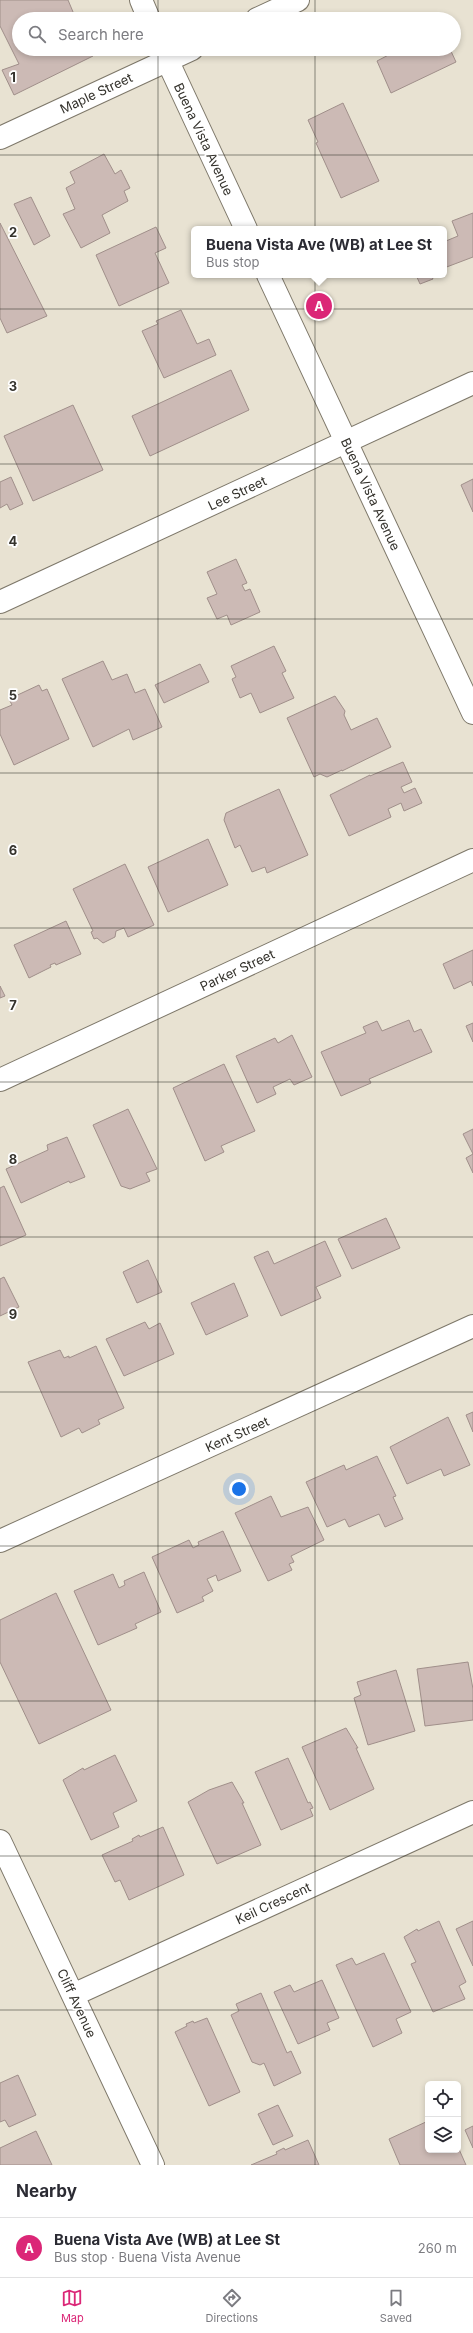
<!DOCTYPE html>
<html lang="en">
<head>
<meta charset="utf-8">
<style>
	:root { --surface:#fff; --page:#f7f7f7; --text:#2b2b33; --muted:#7c7c81; --line:#e1e1e2; --accent:#db2777 }
	body { margin:0; font-family:Inter,sans-serif; background:var(--page); color:var(--text) }
	.controls { position:absolute; right:12px; bottom:12px; display:grid; overflow:hidden; border-radius:6px; box-shadow:0 2px 6px #0003 }
	.controls button { width:36px; height:36px; display:grid; place-items:center; padding:0; border:0; border-bottom:1px solid var(--line); background:var(--surface); color:var(--text); font:20px sans-serif }
	.you { position:absolute; left:239px; top:1489px; width:14px; height:14px; margin:-10px; border:3px solid #fff; border-radius:50%; background:#1a73e8; box-shadow:0 0 0 6px #1a73e833 }
	.badge { display:grid; place-items:center; width:26px; height:26px; border-radius:50%; background:var(--accent); color:#fff; font-size:13px; font-weight:700 }
	.pin { position:absolute; translate:-50% -50%; border:2px solid #fff; box-shadow:0 1px 4px #0006 }
	.popup { position:absolute; left:191px; top:226px; width:256px; height:52px; box-sizing:border-box; display:grid; place-content:center; border-radius:6px; background:var(--surface); filter:drop-shadow(0 1px 3px #0005); font-size:13px; white-space:nowrap; color:var(--muted) }
	.popup b { font-size:15px; color:var(--text) }
	.popup::after { content:''; position:absolute; left:50%; top:100%; margin-left:-8px; border:8px solid transparent; border-top-color:var(--surface) }
	.list { margin:0; padding:0; list-style:none }
	h2 { display:flex; justify-content:space-between; align-items:center; height:52px; margin:0; padding:0 16px; font-size:17px }
	h2 small { font-size:13px; font-weight:400; color:var(--muted) }
	.list li { display:grid; grid-template-columns:26px 1fr auto; gap:12px; align-items:center; box-sizing:border-box; height:60px; padding:0 16px; border-top:1px solid var(--line) }
	.list b { display:block; font-size:15px; white-space:nowrap }
	.list p { margin:0; font-size:13px; white-space:nowrap; color:var(--muted) }
	.list em { font-size:13px; font-style:normal; color:var(--muted) }
	.icon { flex:none; width:22px; height:22px; fill:none; stroke:currentColor; stroke-width:2; stroke-linecap:round; stroke-linejoin:round }
	.map { position:relative; flex:none; width:473px; height:2165px; overflow:hidden }
	.search { position:absolute; background:var(--surface); box-shadow:0 2px 6px #0003; left:12px; right:12px; top:12px; height:44px; display:flex; align-items:center; gap:10px; box-sizing:border-box; padding:0 14px; border-radius:22px; color:var(--muted); font-size:15px }
	.sheet { height:112px; background:var(--surface) }
	nav { display:flex; justify-content:space-around; align-items:center; box-sizing:border-box; height:56px; border-top:1px solid var(--line); background:var(--surface); font-size:11px; color:var(--muted) }
	nav a { display:grid; justify-items:center; gap:2px }
	nav .on { color:var(--accent) }
	.map>svg:first-child { display:block }
</style>
</head>
<body>
<div class="map">
<svg width="473" height="2165" viewBox="0 0 473 2165">
	<rect width="100%" height="100%" fill="#e8e2d2"/>
	<path fill="#ccbab5" stroke="#a08f8a" d="M0,0H68L76,19H19V49H90L93,56L14,95L2,70L19,64L0,26Z
		M400,49H450L456,62L391,93L377,61Z
		M343,103L379,181L341,198L316,143L318,142L308,120Z
		M104,154L115,174L121,170L130,188L124,191L128,201L102,215L110,233L81,248L63,214L75,209L66,188L75,183L70,172Z
		M31,197L50,236L34,245L14,204Z
		M473,213V257L444,268V236L446,241L458,236L452,221Z
		M0,223L47,316L7,333L0,318Z
		M156,227L166,248L155,253L169,283L119,306L96,255Z
		M416,275H431L433,279L420,284Z
		M181,310L197,344L209,339L216,355L164,378L142,331L158,324L156,321Z
		M231,370L249,410L150,456L132,416Z
		M73,405L103,470L33,501L4,436Z
		M11,477L23,504L10,510L7,504L0,508V482Z
		M473,479V512L461,485Z
		M236,559L247,583L242,585L245,591L250,589L260,612L231,625L227,615L217,619L207,598L217,594L207,572Z
		M274,646L286,671L282,673L294,698L260,713L251,693L240,698L232,679L236,677L231,666Z
		M103,661L112,680L127,674L135,693L145,689L162,727L133,740L129,729L93,747L62,679Z
		M200,664L209,682L164,703L155,685Z
		M39,685L42,691L47,689L69,739L14,765L0,734V710L12,705L9,699Z
		M335,696L345,711L344,715L351,730L377,718L391,747L342,771V770L327,777L320,774L314,777L287,718Z
		M403,762L412,782L401,787L404,793L415,788L422,803L404,811L401,803L388,809L391,817L349,836L330,795L370,775V776Z
		M279,789L308,855L267,873L265,867L252,872L240,845L235,848L224,820L226,813Z
		M208,839L228,885L168,912L148,867Z
		M125,864L154,925L128,937L124,928L116,931L115,937L103,943L97,938L94,939L91,932L93,931L73,889Z
		M66,921L81,954L56,965L55,963L50,965L51,967L29,978L14,945Z
		M473,950V986L471,981L454,989L443,964Z
		M0,986L5,996L0,998Z
		M409,1020L414,1032L421,1029L432,1052L369,1079L371,1083L341,1096L321,1052L366,1033L363,1027L377,1021L382,1031Z
		M473,1023V1042L466,1026Z
		M292,1035L312,1077L294,1085L290,1079L273,1087L276,1094L257,1103L236,1056L275,1038L278,1043Z
		M224,1064L255,1131L221,1146L224,1152L205,1161L173,1088Z
		M128,1109L157,1169L146,1173L150,1181L130,1189L121,1186L93,1125Z
		M473,1129V1173L466,1158L473,1154L463,1134Z
		M67,1137L85,1177L70,1183L69,1181L21,1203L6,1169L48,1150L47,1145Z
		M4,1186L26,1235L0,1246V1188Z
		M386,1218L400,1248L352,1269L338,1239Z
		M325,1241L341,1276L316,1287L321,1298L281,1316L254,1257L268,1251L274,1264Z
		M148,1260L162,1292L137,1303L123,1272Z
		M4,1277L19,1307L0,1316V1279Z
		M234,1283L248,1316L206,1335L191,1303Z
		M145,1322L149,1329L160,1323L174,1354L124,1376L106,1339Z
		M96,1346L124,1408L98,1420L100,1424L82,1433L79,1428L61,1437L28,1362L60,1350L64,1358L69,1356V1358Z
		M473,1412V1432L466,1415Z
		M448,1417L470,1465L444,1476L441,1469L407,1484L390,1447Z
		M377,1456L396,1496L393,1497L403,1519L385,1527L379,1514L349,1527L345,1519L327,1527L306,1482L344,1465L346,1470Z
		M271,1496L281,1517L308,1507L324,1540L291,1556L294,1562L289,1564L292,1570L268,1581L235,1513Z
		M223,1531L241,1571L218,1581L216,1575L207,1579L213,1591L202,1597L204,1601L177,1613L152,1557L189,1540L193,1548L199,1545L198,1542Z
		M144,1572L161,1612L135,1624L137,1628L98,1645L74,1591L113,1574L119,1588L125,1585L124,1581Z
		M56,1593L111,1710L39,1744L0,1662V1620Z
		M468,1662L473,1689V1720L425,1726L417,1669Z
		M396,1670L415,1731L368,1745L354,1698L361,1695L357,1682Z
		M346,1728L358,1748H356L374,1789L330,1810L302,1747Z
		M115,1755L137,1801L113,1813L119,1827L91,1840L63,1780L83,1768L84,1770Z
		M288,1758L308,1803L310,1802L313,1808L310,1809L313,1816L281,1830L255,1772Z
		M232,1782L244,1803H242L261,1845L217,1864L188,1802L209,1790Z
		M163,1827L184,1875L129,1900L120,1880L115,1882L102,1855L133,1841L132,1839L139,1835L140,1837Z
		M439,1921L466,1982L459,1986L465,1999L433,2012L411,1964L416,1962L404,1937L417,1929L418,1931Z
		M473,1921V1966L456,1929Z
		M384,1953L411,2012L396,2019L402,2033L373,2047L336,1965L352,1958L356,1965Z
		M322,1980L339,2018L327,2023L330,2030L298,2044L274,1992L290,1985L294,1992Z
		M261,1993L287,2053L291,2051L301,2073L274,2086L264,2063L260,2065L252,2062L231,2015L239,2011L236,2004Z
		M207,2018L240,2092L209,2106L175,2032L187,2026L186,2024L193,2021L194,2023Z
		M18,2075L36,2115L9,2127L5,2120L0,2122V2083Z
		M278,2105L293,2136L273,2145L258,2114Z
		M428,2121V2150H458V2147L466,2165H400L389,2139Z
		M473,2126V2148L465,2130Z
		M36,2131L52,2165H0V2148Z
		M308,2140L319,2165H251L277,2154L276,2152L284,2148L285,2150Z"/>
	<g fill="none" stroke-linecap="round" stroke-linejoin="round">
		<defs>
			<path id="minor" d="M257,19L298,0
				M0,138L192,49
				M0,602L473,383
				M0,1080L473,860
				M0,1541L473,1326
				M0,1841L153,2165
				M73,1995L473,1812"/>
			<path id="tertiary" d="M141,0L149,19
				M162,49L246,229
				M268,275L473,713"/>
		</defs>
		<use href="#minor" stroke="#7e786a" stroke-width="24"/>
		<use href="#tertiary" stroke="#7e786a" stroke-width="24"/>
		<use href="#minor" stroke="#fff" stroke-width="22"/>
		<use href="#tertiary" stroke="#fff" stroke-width="22"/>
	</g>
	<path fill="none" stroke="#35332d" stroke-width="1" stroke-opacity="0.55" d="M158,0V19M315,0V19M158,49V2165M315,49V2165M0,155H473M0,309H473M0,464H473M0,619H473M0,773H473M0,928H473M0,1082H473M0,1237H473M0,1392H473M0,1546H473M0,1701H473M0,1856H473M0,2010H473"/>
	<g text-anchor="middle" dominant-baseline="central" stroke-width="3.5" stroke-linejoin="round" paint-order="stroke">
		<g font-size="13" fill="#35332d" stroke="#fff">
			<text transform="translate(96 93) rotate(-25)">Maple Street</text>
			<text transform="translate(204 139) rotate(65)">Buena Vista Avenue</text>
			<text transform="translate(237 493) rotate(-25)">Lee Street</text>
			<text transform="translate(371 494) rotate(65)">Buena Vista Avenue</text>
			<text transform="translate(237 970) rotate(-25)">Parker Street</text>
			<text transform="translate(237 1434) rotate(-24)">Kent Street</text>
			<text transform="translate(273 1903) rotate(-25)">Keil Crescent</text>
			<text transform="translate(77 2003) rotate(65)">Cliff Avenue</text>
		</g>
	</g>
	<g font-size="13" text-anchor="middle" font-weight="bold" fill="#35332d" stroke="#fff" stroke-width="3.5" stroke-linejoin="round" paint-order="stroke">
		<text x="13" y="82">1</text>
		<text x="13" y="237">2</text>
		<text x="13" y="391">3</text>
		<text x="13" y="546">4</text>
		<text x="13" y="700">5</text>
		<text x="13" y="855">6</text>
		<text x="13" y="1010">7</text>
		<text x="13" y="1164">8</text>
		<text x="13" y="1319">9</text>
	</g>
</svg>
<div class="controls">
<button><svg class="icon" aria-label="locate" viewBox="0 0 24 24"><circle cx="12" cy="12" r="6"/><path d="M12 2v4M12 18v4M2 12h4M18 12h4"/></svg></button>
<button><svg class="icon" aria-label="layers" viewBox="0 0 24 24"><path d="M12 4l9 5-9 5-9-5zM3 14l9 5 9-5"/></svg></button>
</div>
<div class="you"></div>
<div class="pin badge" style="left:319px;top:306px">A</div>
<div class="popup"><b>Buena Vista Ave (WB) at Lee St</b>Bus stop</div>
<div class="search"><svg class="icon" aria-label="search" viewBox="0 0 24 24"><circle cx="10" cy="10" r="6"/><path d="M15 15l6 6"/></svg>Search here</div>
</div>
<section class="sheet">
<h2>Nearby<small></small></h2>
<ul class="list">
<li><span class="badge">A</span><div><b>Buena Vista Ave (WB) at Lee St</b><p>Bus stop · Buena Vista Avenue</p></div><em>260 m</em></li>
</ul>
</section>
<nav>
<a class="on"><svg class="icon" aria-label="map" viewBox="0 0 24 24"><path d="M3 6l6-2 6 2 6-2v14l-6 2-6-2-6 2zM9 4v14M15 6v14"/></svg>Map</a>
<a><svg class="icon" aria-label="directions" viewBox="0 0 24 24"><path d="M12 3l9 9-9 9-9-9zM9 14v-3h6M13 9l2 2-2 2"/></svg>Directions</a>
<a><svg class="icon" aria-label="saved" viewBox="0 0 24 24"><path d="M7 4h10v16l-5-4-5 4z"/></svg>Saved</a>
</nav>
</body>
</html>
